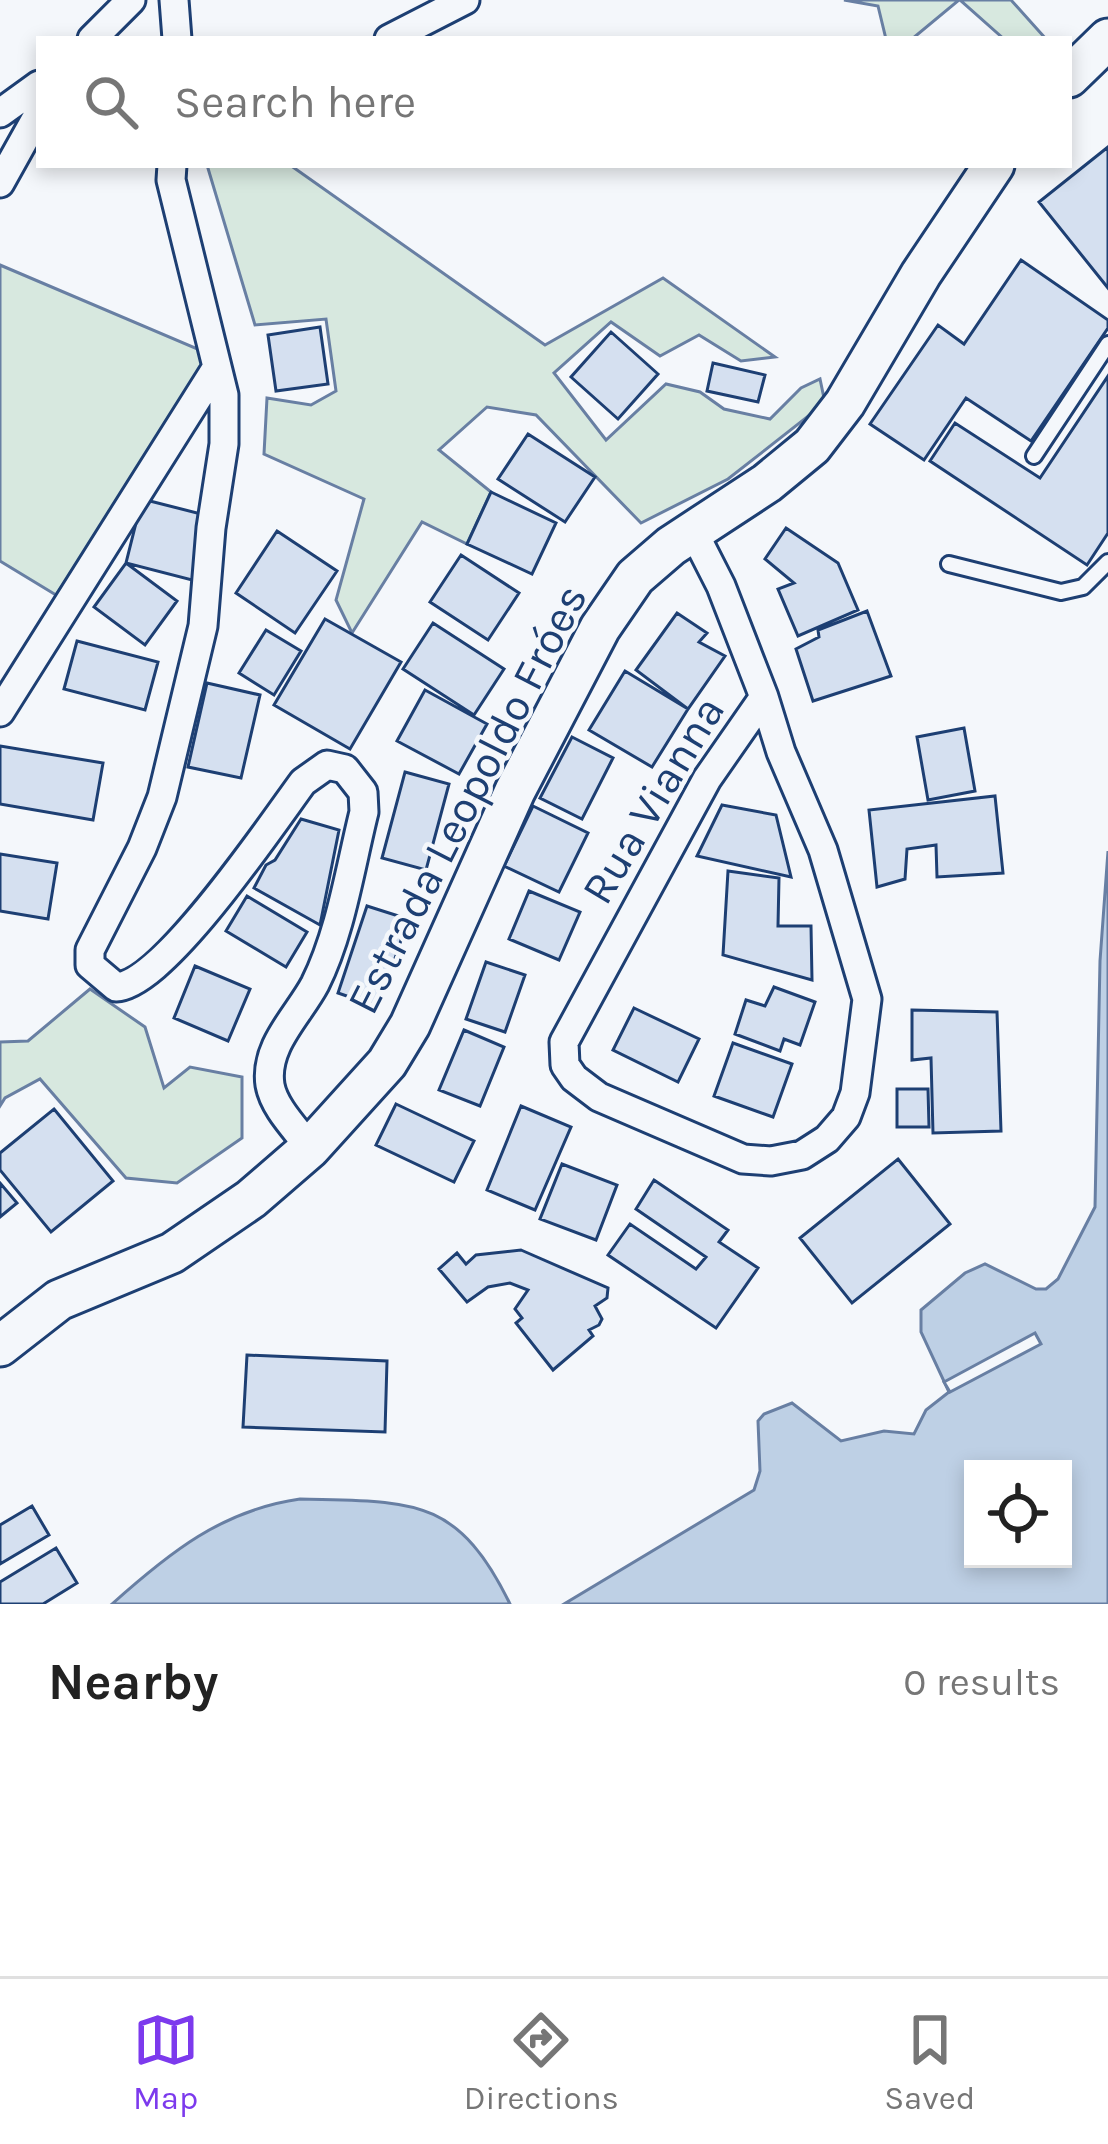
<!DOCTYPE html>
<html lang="en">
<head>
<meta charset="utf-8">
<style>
	:root { --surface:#fff; --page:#f2f2f2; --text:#222; --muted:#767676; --line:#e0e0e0; --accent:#7c3aed }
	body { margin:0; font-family:Karla,sans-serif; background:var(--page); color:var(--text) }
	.controls { position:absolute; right:36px; bottom:36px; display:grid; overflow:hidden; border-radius:0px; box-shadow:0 6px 18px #0003 }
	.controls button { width:108px; height:108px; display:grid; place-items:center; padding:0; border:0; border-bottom:3px solid var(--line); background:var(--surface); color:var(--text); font:60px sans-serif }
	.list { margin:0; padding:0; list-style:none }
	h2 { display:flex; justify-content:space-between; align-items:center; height:156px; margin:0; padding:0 48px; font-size:51px }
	h2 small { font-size:39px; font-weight:400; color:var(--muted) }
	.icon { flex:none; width:66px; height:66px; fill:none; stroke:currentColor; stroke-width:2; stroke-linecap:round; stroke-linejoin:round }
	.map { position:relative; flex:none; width:1108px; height:1604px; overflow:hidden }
	.search { position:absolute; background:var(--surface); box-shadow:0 6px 18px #0003; left:36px; right:36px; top:36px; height:132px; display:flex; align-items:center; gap:30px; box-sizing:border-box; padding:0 42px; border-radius:0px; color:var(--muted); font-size:45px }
	.sheet { height:372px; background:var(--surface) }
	nav { display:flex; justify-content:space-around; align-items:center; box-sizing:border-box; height:168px; border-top:3px solid var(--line); background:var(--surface); font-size:33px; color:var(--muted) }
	nav a { display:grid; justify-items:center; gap:6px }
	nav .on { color:var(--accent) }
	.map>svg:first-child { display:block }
</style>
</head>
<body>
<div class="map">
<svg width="1108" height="1604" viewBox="0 0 1108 1604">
	<rect width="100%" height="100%" fill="#f4f7fb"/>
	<path fill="#d7e8df" stroke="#687fa3" stroke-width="3" d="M844,0H959L912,39H886L878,6Z
		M960,0H1011L1046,39H1004Z
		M207,165H290L545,345L663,278L775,357L741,361L699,335L660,356L611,322L554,373L606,440L666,384L700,392L724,409L770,419L801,388L820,379L825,403L728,479L641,523L536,415L487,407L439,450L491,492L467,544L422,522L352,633L336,600L364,499L264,454L267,398L311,405L336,391L326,319L255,325Z
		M0,265L200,350L203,374L56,595L0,561Z
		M90,989L145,1027L164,1088L190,1067L242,1077V1138L177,1183L126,1178L40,1079L5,1098L0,1106V1042L28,1041Z"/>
	<path fill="#bed0e5" stroke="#687fa3" stroke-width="3" fill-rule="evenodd" d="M1108,851V1604H564L754,1490L760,1471L758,1421L764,1414L792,1403L841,1441L884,1431L914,1434L926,1410L949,1392L921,1332V1310L965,1273L985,1264L1036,1289H1046L1058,1279L1095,1207L1100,961ZM973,1469H1063V1559H973Z
		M300,1499C411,1502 457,1495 510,1604H112C169,1553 222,1510 300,1499Z"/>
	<path fill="#f4f7fb" stroke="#687fa3" stroke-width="3" d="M1035,1333L1041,1344L950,1392L944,1382Z"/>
	<path fill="#d5e0f0" stroke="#1d3f73" stroke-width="3" d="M1108,147V288L1039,202Z
		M1021,260L1108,320V328L1031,441L966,398L924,460L870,424L938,325L964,344Z
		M320,327L328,384L276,391L268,335Z
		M611,332L658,374L618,419L571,377Z
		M713,363L765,375L758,402L707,391Z
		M1108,376V533L1087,565L930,461L955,423L1040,478Z
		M528,434L595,477L565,522L498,479Z
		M491,492L556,523L532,574L467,544Z
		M142,499L209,516L192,580L126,563Z
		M786,528L838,563L858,610L798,636L778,589L794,583L765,559Z
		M277,531L337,571L295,633L236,593Z
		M461,555L519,593L488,640L430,602Z
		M126,563L177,601L145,645L94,607Z
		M867,611L891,676L813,701L796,649L819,637L818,630Z
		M677,613L707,633L699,642L725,656L688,709L636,670Z
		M325,619L401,662L350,749L274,705Z
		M433,623L504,669L474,715L403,669Z
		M266,630L301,651L274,695L239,673Z
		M77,641L158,662L145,710L64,689Z
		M625,671L688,709L652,767L589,730Z
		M207,683L260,695L241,778L188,767Z
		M425,690L487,724L459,774L397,741Z
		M964,728L975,791L928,800L917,737Z
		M572,737L613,758L582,819L540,798Z
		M0,746L103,763L93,820L0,804Z
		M405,772L449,784L426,870L382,858Z
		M995,796L1003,873L937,877L936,845L907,849L905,879L877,887L869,810Z
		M722,805L776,815L791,877L697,856Z
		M533,806L588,833L559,892L504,866Z
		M301,819L339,830L320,925L254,888L266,865L275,860Z
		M0,854L57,863L48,919L0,911Z
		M728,871L779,878L778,926H811L812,980L723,955Z
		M529,891L580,912L559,960L509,939Z
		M247,896L307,932L286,967L226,931Z
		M367,906L408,919L379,1007L338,993Z
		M486,962L525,975L505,1032L466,1019Z
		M195,966L250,989L228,1041L174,1018Z
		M774,987L815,1002L800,1045L784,1039L780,1051L735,1034L746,1000L765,1006Z
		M634,1008L699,1039L678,1082L613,1050Z
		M912,1010L997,1012L1001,1131L933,1133L931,1058L912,1060Z
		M464,1030L504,1047L480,1106L439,1090Z
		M733,1043L792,1064L773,1117L714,1096Z
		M897,1089H928L929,1127H897Z
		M396,1104L474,1141L454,1182L376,1145Z
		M521,1106L571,1127L535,1210L487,1190Z
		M54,1109L113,1181L51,1232L0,1170V1153Z
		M898,1159L950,1224L852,1303L800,1238Z
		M562,1164L617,1185L596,1240L540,1219Z
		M654,1180L728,1230L719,1242L758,1268L716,1328L608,1255L630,1224L696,1269L706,1257L636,1209Z
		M0,1183L17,1203L0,1217Z
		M521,1250L608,1288L607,1298L595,1306L602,1319L599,1325L589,1330L593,1336L553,1370L516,1323L522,1318L515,1309L528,1290L510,1283L488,1287L467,1302L439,1269L457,1253L466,1264L476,1255Z
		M247,1355L387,1361L385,1432L243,1427Z
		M32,1506L49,1535L0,1564V1525Z
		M56,1548L77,1583L43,1604H0V1582Z"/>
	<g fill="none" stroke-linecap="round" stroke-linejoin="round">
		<defs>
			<path id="lane" d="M1034,456L1108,344
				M949,564L1061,592L1083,587L1108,562"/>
			<path id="street" d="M174,0L177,39
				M92,39L131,0
				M389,39L465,0
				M0,113L39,85
				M172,165L171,180L224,395V444L211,528L203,626L162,797L142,848L90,950V965L116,987C164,985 272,824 303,782L327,765L345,769L363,792L364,812C350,868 341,932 315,984C298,1016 264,1046 270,1085C274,1108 297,1130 310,1148
				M0,183L39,113
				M694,533L721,586L764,697L707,779L564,1042L565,1065L574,1078L599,1097L743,1159L771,1161L802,1155L827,1139L846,1117L855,1093L867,999L823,850L781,752L764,697
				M0,712L217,367"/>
			<path id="secondary" d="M1069,77L1108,39
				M0,1346L59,1300L172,1253L251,1199L310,1148L387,1063L410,1025L515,791L600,628L635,577L671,546L767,483L812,446L845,403L921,274L994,165"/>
		</defs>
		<use href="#lane" stroke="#1d3f73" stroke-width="20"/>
		<use href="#street" stroke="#1d3f73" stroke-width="33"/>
		<use href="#secondary" stroke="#1d3f73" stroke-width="45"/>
		<use href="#lane" stroke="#f4f7fb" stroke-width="14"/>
		<use href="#street" stroke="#f4f7fb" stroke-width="27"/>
		<use href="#secondary" stroke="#f4f7fb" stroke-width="39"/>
	</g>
	<g text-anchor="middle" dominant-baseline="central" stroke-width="9" stroke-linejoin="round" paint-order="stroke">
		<g font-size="45" fill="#1d3f73" stroke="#f4f7fb">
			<text transform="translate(467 799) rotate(-63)">Estrada Leopoldo Fróes</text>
			<text transform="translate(653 800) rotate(-59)">Rua Vianna</text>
		</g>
	</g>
</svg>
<div class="controls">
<button><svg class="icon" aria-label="locate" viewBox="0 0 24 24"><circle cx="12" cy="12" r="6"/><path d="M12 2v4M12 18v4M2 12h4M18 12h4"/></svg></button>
</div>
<div class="search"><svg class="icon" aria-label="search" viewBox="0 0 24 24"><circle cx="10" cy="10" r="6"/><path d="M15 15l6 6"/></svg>Search here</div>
</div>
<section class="sheet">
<h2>Nearby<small>0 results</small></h2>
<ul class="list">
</ul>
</section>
<nav>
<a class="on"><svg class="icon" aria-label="map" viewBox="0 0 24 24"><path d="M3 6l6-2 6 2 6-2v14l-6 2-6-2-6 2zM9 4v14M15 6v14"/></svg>Map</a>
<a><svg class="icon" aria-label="directions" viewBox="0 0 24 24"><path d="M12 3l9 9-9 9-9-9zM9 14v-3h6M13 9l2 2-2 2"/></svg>Directions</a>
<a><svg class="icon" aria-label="saved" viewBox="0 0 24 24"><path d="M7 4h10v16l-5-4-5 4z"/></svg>Saved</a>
</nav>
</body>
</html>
